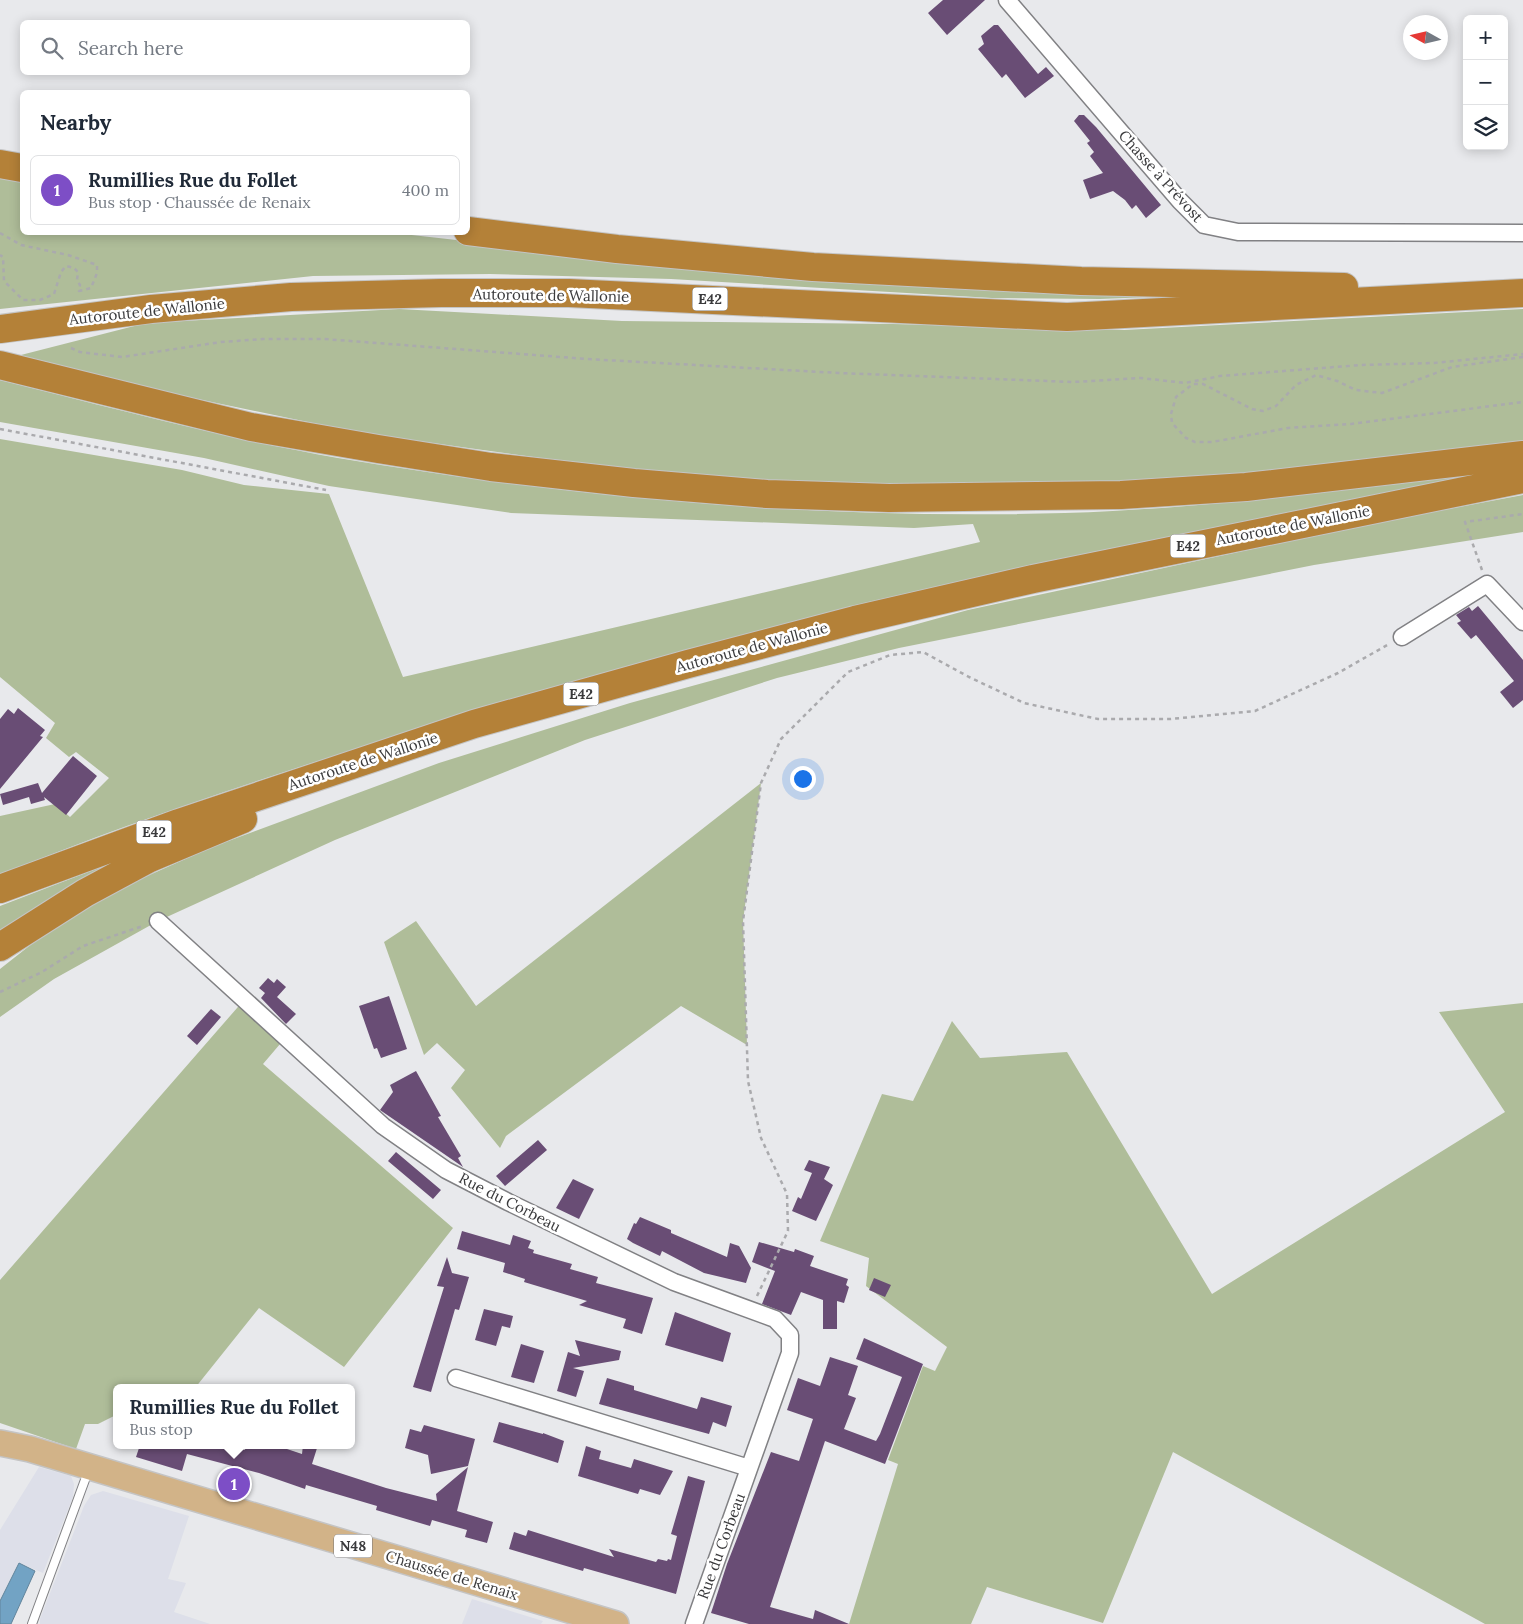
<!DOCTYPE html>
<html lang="en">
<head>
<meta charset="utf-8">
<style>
	:root { --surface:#fff; --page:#f2f2f3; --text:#1f2937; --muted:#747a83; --line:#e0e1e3; --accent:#7d4ec6 }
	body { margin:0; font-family:Lora,serif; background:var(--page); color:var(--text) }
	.controls { position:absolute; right:15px; top:15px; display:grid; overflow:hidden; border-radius:8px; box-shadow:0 2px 12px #0003 }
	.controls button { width:45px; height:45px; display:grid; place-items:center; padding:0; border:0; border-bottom:1px solid var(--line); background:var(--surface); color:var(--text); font:25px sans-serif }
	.compass { position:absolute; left:1403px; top:15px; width:45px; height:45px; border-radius:50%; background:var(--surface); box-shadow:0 2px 12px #0003; rotate:278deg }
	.you { position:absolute; left:802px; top:778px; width:18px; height:18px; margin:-12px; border:4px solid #fff; border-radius:50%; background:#1a73e8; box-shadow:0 0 0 8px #1a73e833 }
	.badge { display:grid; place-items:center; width:32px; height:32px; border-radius:50%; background:var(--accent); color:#fff; font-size:16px; font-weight:700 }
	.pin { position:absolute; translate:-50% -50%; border:2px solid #fff; box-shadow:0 1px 5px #0006 }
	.popup { position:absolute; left:113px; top:1384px; width:242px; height:65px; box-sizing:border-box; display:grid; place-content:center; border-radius:8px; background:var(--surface); filter:drop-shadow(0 1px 4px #0005); font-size:16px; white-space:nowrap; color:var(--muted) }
	.popup b { font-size:19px; color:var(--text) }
	.popup::after { content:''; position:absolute; left:50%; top:100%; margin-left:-10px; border:10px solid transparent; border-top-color:var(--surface) }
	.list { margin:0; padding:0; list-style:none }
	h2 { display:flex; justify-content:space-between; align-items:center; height:65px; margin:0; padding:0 20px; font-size:21px }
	h2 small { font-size:16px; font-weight:400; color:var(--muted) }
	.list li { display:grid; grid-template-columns:32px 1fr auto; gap:15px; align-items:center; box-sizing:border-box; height:70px; margin:0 10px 10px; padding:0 10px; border:1px solid var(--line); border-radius:8px }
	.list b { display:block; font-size:19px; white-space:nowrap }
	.list p { margin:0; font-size:16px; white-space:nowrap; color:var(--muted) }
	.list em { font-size:16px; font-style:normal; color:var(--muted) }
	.icon { flex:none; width:28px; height:28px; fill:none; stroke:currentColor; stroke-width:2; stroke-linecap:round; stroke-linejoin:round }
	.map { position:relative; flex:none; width:1523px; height:1624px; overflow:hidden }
	.search { position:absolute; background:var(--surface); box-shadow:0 2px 12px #0003; left:20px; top:20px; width:450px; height:55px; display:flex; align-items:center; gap:12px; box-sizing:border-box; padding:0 18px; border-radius:8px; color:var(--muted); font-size:19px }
	.panel { position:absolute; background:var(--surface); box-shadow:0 2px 12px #0003; left:20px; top:90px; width:450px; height:145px; border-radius:8px }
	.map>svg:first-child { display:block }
</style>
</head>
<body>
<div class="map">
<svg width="1523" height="1624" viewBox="0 0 1523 1624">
	<rect width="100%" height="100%" fill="#e8e9ec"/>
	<path fill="#dddfe9" d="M39,1467L71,1476L74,1484L73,1497L43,1573L19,1563L0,1601V1530Z
		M103,1491L189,1516L168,1579L186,1583L174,1612L210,1624H40V1619L84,1506L91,1495Z
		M472,1599L543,1621L541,1624H462Z"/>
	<path fill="#afbd99" d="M0,175L22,179V232H385L660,263L1201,295L1100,299L992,298L671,279L490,274L313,276L0,309Z
		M399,309L622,321L893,324L1124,330L1523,309V444L1233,477L1001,488L749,482L605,467L360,433L92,377L17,356L146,323Z
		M0,380C112,408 224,438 338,458C578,498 822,520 1065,513C1196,509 1325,492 1455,477L1454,481L432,724C288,771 140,817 0,875V816L55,804L70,817L109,778L76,752L69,757L46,738L55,723L0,677V439L182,470L244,485L329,494L403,677L980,542L973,524L914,528L511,513L329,486L204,458L0,422Z
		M1523,495V532L1314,565L899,648L777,678L585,740L335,840L158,921L54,979L0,1017V969L52,928L125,886L212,847L439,763L630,703L968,610L1368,524Z
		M761,783L743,921L747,1045L681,1006L506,1136L500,1148L451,1088L465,1070L437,1043L424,1055L384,942L416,921L476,1006Z
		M109,864V866L0,938V906Z
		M244,1000L286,1037L263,1064L453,1228L344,1367L259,1308L195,1388H116V1415L98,1424H85L76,1449L0,1423V1280Z
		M1523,1003V1624H1485L1173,1452L1103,1623L987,1587L971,1624H849L898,1464L888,1460L923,1366L935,1371L947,1347L866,1286L869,1258L820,1241L882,1094L913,1101L952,1021L980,1058L1067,1052L1212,1294L1505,1112L1439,1012Z"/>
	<path fill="#72a3c4" stroke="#61849b" d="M19,1563L35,1571L11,1624H0V1601Z"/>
	<path fill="#694d75" d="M943,0H985L947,35L928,13Z
		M994,25H998L1038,74L1046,67L1054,76L1025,98L1006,74L1002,78L978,49L984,44L981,36Z
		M1079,115H1084L1096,127L1161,205L1146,218L1136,205L1132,209L1125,200L1113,191L1090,199L1083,180L1103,173L1090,156L1094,152L1087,143L1090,141L1074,121Z
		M1478,606L1523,660V700L1513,708L1500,692L1514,681L1476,635L1471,639L1457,623L1461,621L1456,615L1469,607L1472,611Z
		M18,708L45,730L40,736L43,737L0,789V719L8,709L14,714Z
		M73,756L97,776L66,815L44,797L45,800L31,804L29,797L3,805L0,794L38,783L42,793Z
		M268,978L274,983L277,979L286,987L277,997L296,1014L286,1024L261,998L265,993L259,988Z
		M389,996L407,1049L381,1058L377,1048L374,1049L359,1006Z
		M211,1009L221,1017L197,1045L187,1036Z
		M416,1071L441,1116L438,1117L461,1156L458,1158L463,1167L380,1110L393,1092L390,1085Z
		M538,1140L547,1150L505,1186L496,1176Z
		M396,1152L441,1190L433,1199L388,1161Z
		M809,1160L830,1167L824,1179L833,1185L816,1221L792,1211L798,1197L801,1199L812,1173L804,1170Z
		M573,1179L594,1189L579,1219L556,1208Z
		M640,1217L671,1230V1233L727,1257L730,1243L739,1246L751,1268L746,1283L704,1273L662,1251L660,1256L633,1243L627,1239L634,1223L636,1224Z
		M462,1231L510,1245L513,1235L531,1241L528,1248L534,1250L533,1253L572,1264L570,1269L598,1277L596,1283L653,1298L642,1334L623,1328L626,1319L579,1305L587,1301L524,1282L525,1279L503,1272L505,1263L457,1249Z
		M759,1242L794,1252L795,1249L814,1256L810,1266L848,1279L846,1285L849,1287L844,1303L837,1301V1329H823V1300L801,1292L791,1315L762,1304L775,1271L752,1262Z
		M447,1257L452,1273L469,1277L459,1310L455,1309L431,1392L413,1387L444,1287L437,1286Z
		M874,1278L891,1285L885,1297L869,1290Z
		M484,1309L513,1316L510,1328L502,1326L496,1346L475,1340Z
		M675,1312L731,1333L723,1362L665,1345Z
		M864,1338L923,1364L885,1464L825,1441L770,1607L813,1619L815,1610L849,1624H749L711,1613L727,1564L771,1452L799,1461L813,1419L787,1410L798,1378L820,1386L830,1357L858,1366L848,1395L856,1398L844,1429L876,1441L880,1434L902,1377L856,1359Z
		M575,1340L621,1351L619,1360L573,1368L584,1371L576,1397L557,1391L568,1352L580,1356Z
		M521,1344L544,1351L534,1383L511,1377Z
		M607,1378L634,1386V1390L697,1409L701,1397L732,1406L726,1427L713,1422L709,1434L599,1404Z
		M499,1422L543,1434V1433L564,1441L558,1463L493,1442Z
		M424,1425L475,1439L468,1466L431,1474L428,1455L405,1448L410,1429L421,1432Z
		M140,1445H228L245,1450L246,1445H275L302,1454L303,1445H318L312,1464L386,1488L437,1501L436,1494L468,1467L457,1511L493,1522L487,1543L465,1537L467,1530L432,1520L430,1526L376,1510L377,1506L333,1493L306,1485L305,1489L259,1473L187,1454L182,1471L136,1457Z
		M586,1446L601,1451L599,1459L631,1468L634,1459L673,1471L660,1495L640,1489L638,1494L578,1476Z
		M688,1476L705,1481L676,1594L584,1568L583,1571L509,1549L514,1532L526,1536L528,1530L614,1557L609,1549L656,1562L658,1559L667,1561L668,1559L671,1560L677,1536L671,1534Z"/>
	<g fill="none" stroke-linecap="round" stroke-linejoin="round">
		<defs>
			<path id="lane" d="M32,1624L89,1469"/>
			<path id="street" d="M1007,0L1180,201L1204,225L1238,232L1523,233
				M1402,637L1487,584L1523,622
				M158,921L383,1126L446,1170L508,1202L674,1282L775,1319L790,1335V1353L694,1624
				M456,1378L749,1468"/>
			<path id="primary" d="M0,1443L30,1449L616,1624"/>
			<path id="highway" d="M0,164L22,168
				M468,231L617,249L813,267L1081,281L1344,287
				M0,329L151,309L291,297L441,293H569L1067,317L1523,293
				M0,365L251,427L378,449L491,467L634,483L767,494L889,498L1121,495L1246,487L1523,455
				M0,889L179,823L474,724L688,664L855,620L1033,579L1523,479
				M0,947L85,893L150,858L243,819"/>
		</defs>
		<use href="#lane" stroke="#818184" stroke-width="10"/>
		<use href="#street" stroke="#818184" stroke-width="19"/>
		<use href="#primary" stroke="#c4c4c4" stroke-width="28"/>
		<use href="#highway" stroke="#c4c4c4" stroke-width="30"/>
		<path stroke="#aaaaad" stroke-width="2.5" stroke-dasharray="4 4" stroke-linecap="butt" d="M0,233L21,245L68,255L97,265V273L91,288L79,291L80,285L77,280L78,272L74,268L66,266L61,272L54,294L40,300H23L4,281L3,257L0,255
			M71,348L80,352L122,357L221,342L263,339H324L587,359L839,373L1073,382L1141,378L1185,383L1220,376L1361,365L1434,363L1523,354
			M1523,357L1452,367L1382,393L1356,390L1337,381L1316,375L1296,385L1276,406L1263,411L1252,409L1203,384H1193L1176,397L1171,414L1172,423L1186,438L1195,442H1212L1288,428L1351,424L1523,402
			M0,429L326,490
			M1482,570L1465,522L1523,514
			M0,992L42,972L83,946L143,926
			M757,1296L788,1231L787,1194L761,1138L748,1081L743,921L761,783L781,739L848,672L890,655L923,652L969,677L1024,703L1098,719H1171L1255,711L1338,673L1389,644"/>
		<use href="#lane" stroke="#fff" stroke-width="8"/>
		<use href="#street" stroke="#fff" stroke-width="16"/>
		<use href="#primary" stroke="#d2b388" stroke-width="25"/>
		<use href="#highway" stroke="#b48138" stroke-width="28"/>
	</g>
	<g text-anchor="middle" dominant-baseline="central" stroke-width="5" stroke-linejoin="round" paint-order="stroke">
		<g fill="#fff" stroke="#757576" stroke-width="1">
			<rect x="692.5" y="287.5" width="35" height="23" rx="4"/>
			<rect x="1170.5" y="534.5" width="35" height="23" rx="4"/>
			<rect x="563.5" y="682.5" width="35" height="23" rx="4"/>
			<rect x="136.5" y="820.5" width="35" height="23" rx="4"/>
			<rect x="334" y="1534.5" width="38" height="23" rx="4"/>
		</g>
		<g font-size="14" font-weight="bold" fill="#3a3a3c">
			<text x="710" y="299">E42</text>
			<text x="1188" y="546">E42</text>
			<text x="581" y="694">E42</text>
			<text x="154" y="832">E42</text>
			<text x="353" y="1546">N48</text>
		</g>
		<g font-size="15" fill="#3a3a3c" stroke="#fff">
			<text transform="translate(1161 176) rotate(48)">Chasse à Prévost</text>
			<text transform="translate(551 295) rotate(1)">Autoroute de Wallonie</text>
			<text transform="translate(147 311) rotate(-6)">Autoroute de Wallonie</text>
			<text transform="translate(1293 525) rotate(-11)">Autoroute de Wallonie</text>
			<text transform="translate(752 647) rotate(-15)">Autoroute de Wallonie</text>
			<text transform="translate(363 761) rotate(-18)">Autoroute de Wallonie</text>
			<text transform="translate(510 1202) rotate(27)">Rue du Corbeau</text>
			<text transform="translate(721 1546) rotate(-70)">Rue du Corbeau</text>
			<text transform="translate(452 1575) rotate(17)">Chaussée de Renaix</text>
		</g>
	</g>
</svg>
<div class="controls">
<button>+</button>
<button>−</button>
<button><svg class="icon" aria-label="layers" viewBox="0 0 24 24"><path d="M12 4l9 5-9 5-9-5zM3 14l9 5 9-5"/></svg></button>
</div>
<svg class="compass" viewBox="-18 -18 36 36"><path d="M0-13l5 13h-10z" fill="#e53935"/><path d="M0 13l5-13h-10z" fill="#747a83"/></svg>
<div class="you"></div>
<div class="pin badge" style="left:234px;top:1484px">1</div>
<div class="popup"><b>Rumillies Rue du Follet</b>Bus stop</div>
<div class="search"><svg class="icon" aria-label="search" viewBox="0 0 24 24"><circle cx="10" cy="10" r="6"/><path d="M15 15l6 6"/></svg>Search here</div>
<section class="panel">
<h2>Nearby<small></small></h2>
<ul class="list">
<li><span class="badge">1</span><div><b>Rumillies Rue du Follet</b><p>Bus stop · Chaussée de Renaix</p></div><em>400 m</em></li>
</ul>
</section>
</div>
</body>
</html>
